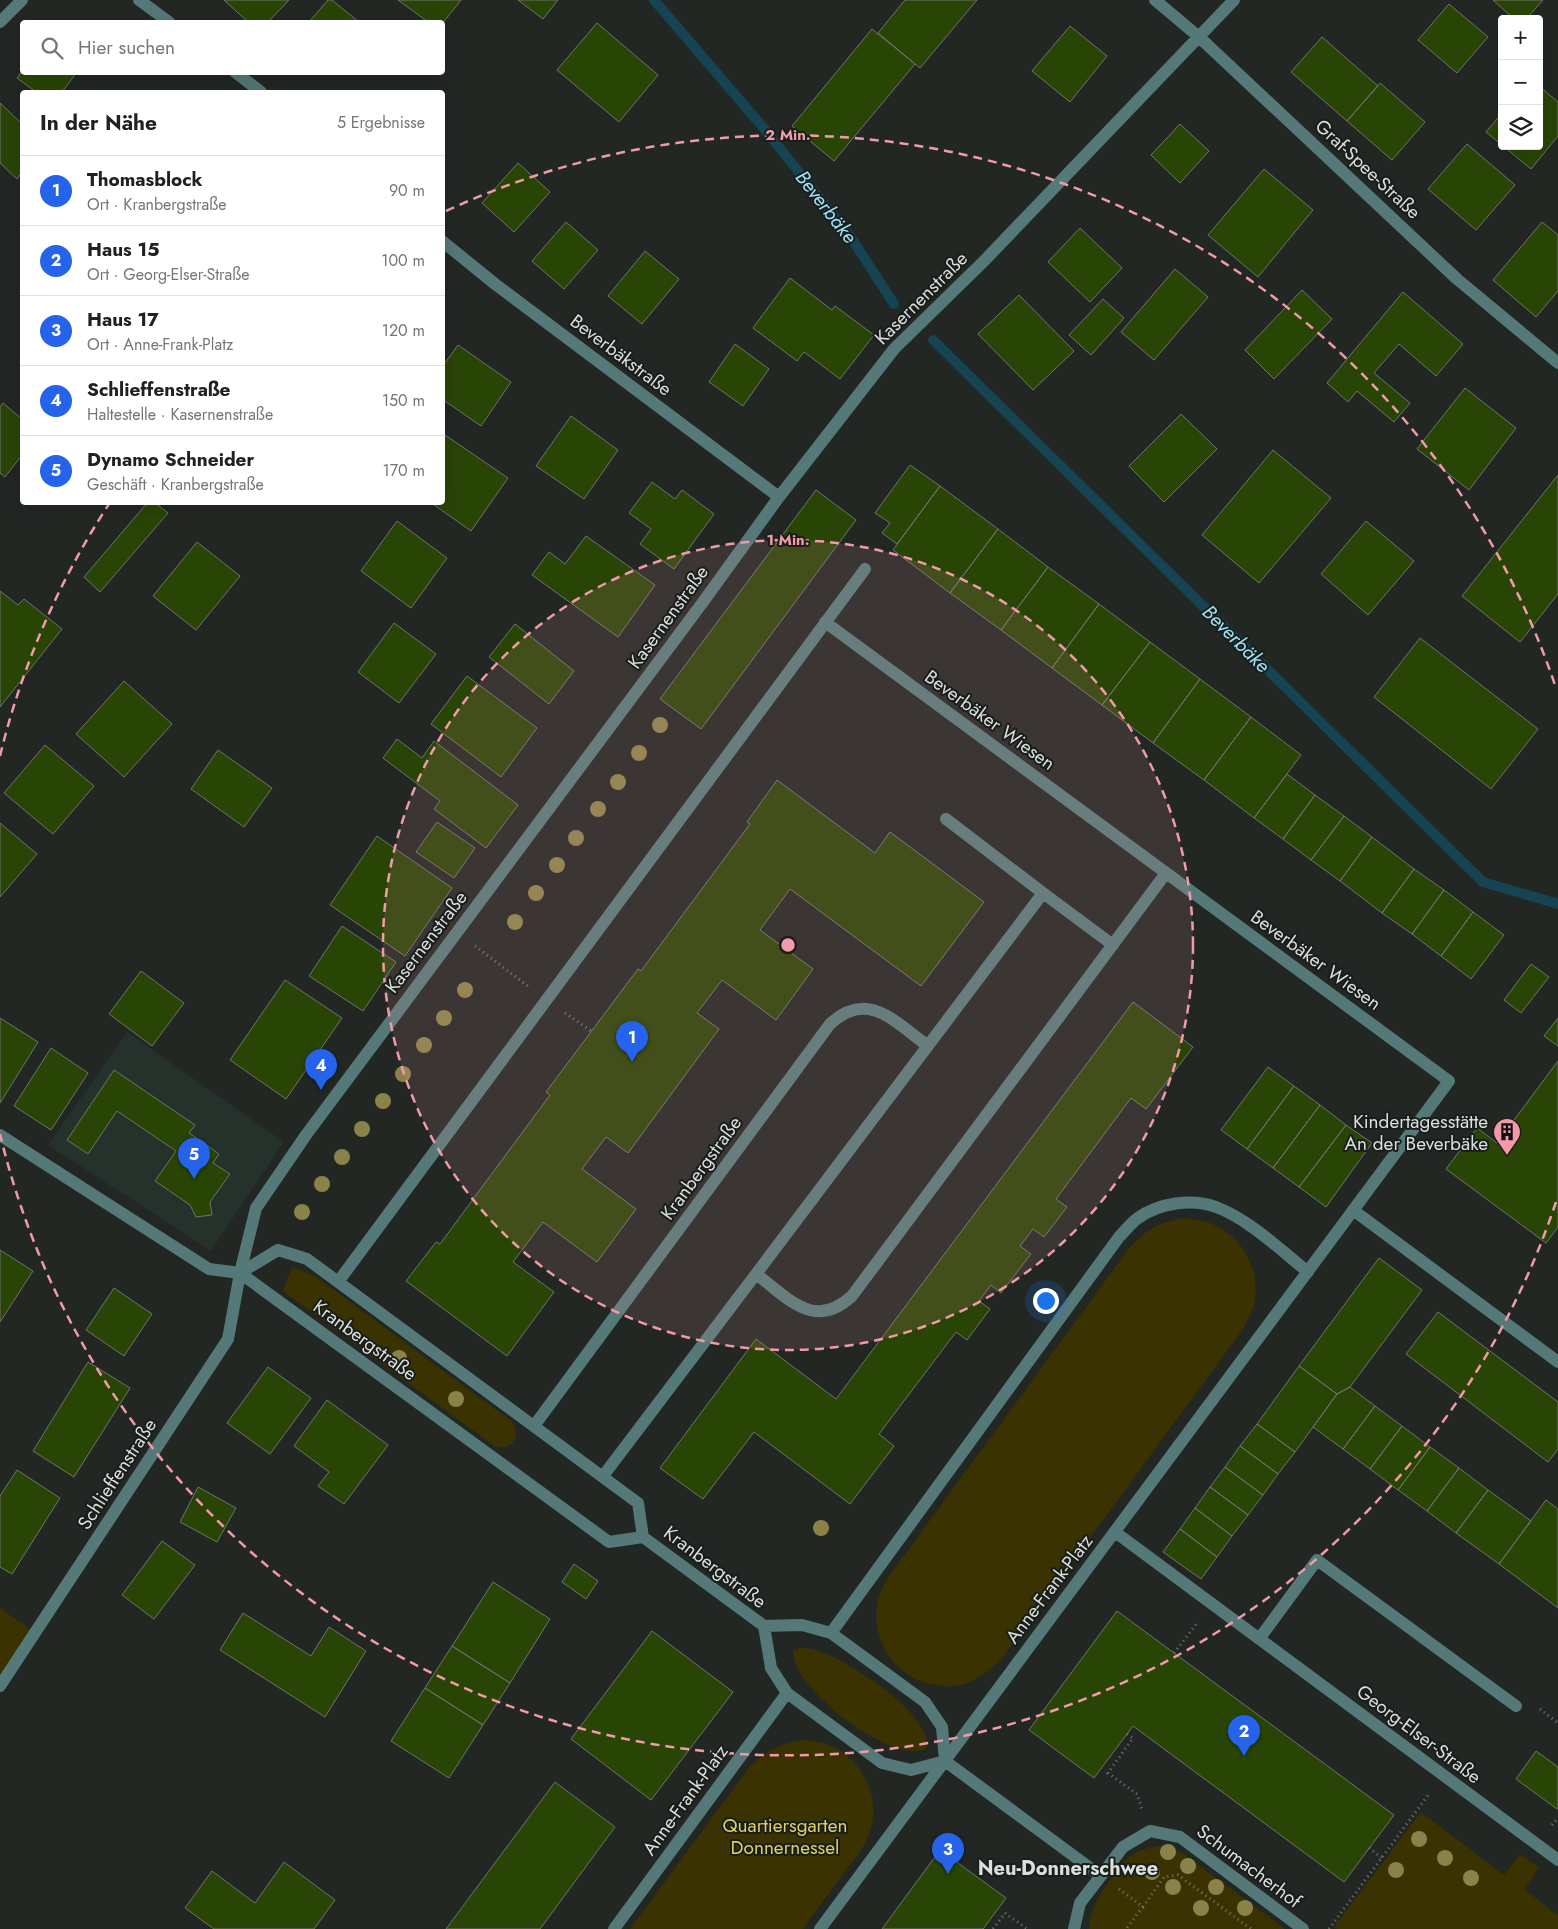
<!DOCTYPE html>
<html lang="de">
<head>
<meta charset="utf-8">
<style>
	:root { --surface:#fff; --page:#f2f2f2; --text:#202124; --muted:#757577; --line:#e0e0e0; --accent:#2563eb }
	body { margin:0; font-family:Jost,sans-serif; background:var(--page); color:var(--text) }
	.controls { position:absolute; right:15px; top:15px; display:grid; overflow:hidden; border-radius:5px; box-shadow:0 5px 20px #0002 }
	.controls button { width:45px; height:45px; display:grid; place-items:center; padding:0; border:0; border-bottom:1px solid var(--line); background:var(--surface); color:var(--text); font:25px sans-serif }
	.you { position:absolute; left:1045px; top:1300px; width:18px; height:18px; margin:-12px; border:4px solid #fff; border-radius:50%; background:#1a73e8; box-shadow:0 0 0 8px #1a73e833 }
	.badge { display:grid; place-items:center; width:32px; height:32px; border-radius:50%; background:var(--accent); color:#fff; font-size:16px; font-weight:700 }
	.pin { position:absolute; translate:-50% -41px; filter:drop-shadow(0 1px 2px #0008) }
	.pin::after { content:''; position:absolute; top:26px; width:18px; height:15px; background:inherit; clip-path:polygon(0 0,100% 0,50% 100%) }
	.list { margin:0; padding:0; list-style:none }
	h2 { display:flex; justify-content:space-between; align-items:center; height:65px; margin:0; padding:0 20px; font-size:21px }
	h2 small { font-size:16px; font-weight:400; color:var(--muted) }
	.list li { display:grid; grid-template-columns:32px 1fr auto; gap:15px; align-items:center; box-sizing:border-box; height:70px; padding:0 20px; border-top:1px solid var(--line) }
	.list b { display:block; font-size:19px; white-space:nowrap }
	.list p { margin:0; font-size:16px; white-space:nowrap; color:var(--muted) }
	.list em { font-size:16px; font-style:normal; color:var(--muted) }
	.icon { flex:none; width:28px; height:28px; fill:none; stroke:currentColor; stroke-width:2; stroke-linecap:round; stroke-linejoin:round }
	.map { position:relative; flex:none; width:1558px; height:1929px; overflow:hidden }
	.search { position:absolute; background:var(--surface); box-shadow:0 5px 20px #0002; left:20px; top:20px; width:425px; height:55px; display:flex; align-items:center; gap:12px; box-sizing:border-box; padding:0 18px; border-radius:5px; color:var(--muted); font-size:19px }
	.panel { position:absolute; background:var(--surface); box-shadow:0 5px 20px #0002; left:20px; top:90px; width:425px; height:415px; border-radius:5px }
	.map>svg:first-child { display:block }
</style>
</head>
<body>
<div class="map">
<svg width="1558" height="1929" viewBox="0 0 1558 1929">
	<rect width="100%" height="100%" fill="#222724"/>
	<path fill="#25312b" d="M127,1032L284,1142L211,1251L48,1145Z"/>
	<path fill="#3a3200" d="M1187,1218C1194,1220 1203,1220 1210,1223C1244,1237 1263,1272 1253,1308C1251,1315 1246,1322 1243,1329L1002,1658C991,1669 982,1677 968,1683C958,1687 945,1687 935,1685C893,1678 868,1637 879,1596C881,1589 886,1582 889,1576L1130,1247C1150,1227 1159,1222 1187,1218Z
		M292,1267L315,1276L511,1421C524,1435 510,1454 493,1445L283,1291Z
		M0,1608L35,1633L0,1681Z
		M800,1648C804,1648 808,1648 812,1649C842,1655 933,1714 927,1748C894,1767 791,1688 793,1651Z
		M805,1740C812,1741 820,1742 827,1744C861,1757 882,1796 870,1831C866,1846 855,1858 846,1870C832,1890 817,1909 803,1929H630L748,1769C767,1750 778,1744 805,1740Z
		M1421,1812L1504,1875L1520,1854L1539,1868L1524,1889L1558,1915V1929H1337L1334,1927Z
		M1159,1846L1172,1849L1184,1854L1285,1929H1089C1087,1909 1117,1865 1133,1854C1141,1849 1150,1848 1159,1846Z"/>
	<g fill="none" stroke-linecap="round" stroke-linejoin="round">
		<path stroke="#164453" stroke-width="10" d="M654,0L767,132L852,239L894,304
			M933,340L1483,882L1558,904"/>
	</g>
	<path fill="#294506" stroke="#70736e" d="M224,0H289L268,22H248Z
		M328,0H332L359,22H309Z
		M398,0H461L442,24V22H428Z
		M518,0H558L543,19Z
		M905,0H977L920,68L878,33Z
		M1493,0H1543L1526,19H1514Z
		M1449,4L1488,37L1457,73L1418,40Z
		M597,23L658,75L619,122L557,70Z
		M1070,26L1107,56L1070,102L1032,71Z
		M872,29L915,64L834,161L792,126Z
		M1322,37L1378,86L1347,121L1291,72Z
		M22,71V72H77L62,92H36L17,78Z
		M1380,83L1425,122L1392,160L1347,121Z
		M1539,86L1558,102V136L1531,169L1503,146H1539Z
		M0,103L22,124V172L17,179L0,163Z
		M1502,113V145L1486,132Z
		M1180,124L1209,151L1180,183L1151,155Z
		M1467,144L1515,185L1476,230L1428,189Z
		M518,163L550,192L514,232L482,203Z
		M1264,169L1313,210L1258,277L1208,235Z
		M566,222L598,250L564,289L532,261Z
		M1542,222L1558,235V291L1536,317L1493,280Z
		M1080,228L1122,268L1090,302L1048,262Z
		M645,251L679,279L642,324L608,296Z
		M1175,269L1208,297L1154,360L1121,332Z
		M790,278L832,310L835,306L874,335L840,379L804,352L797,361L753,328Z
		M1302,290L1332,319L1274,379L1245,350Z
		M1403,292L1463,344L1436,376L1399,344L1374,373L1410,403L1394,422L1357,391L1348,402L1327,383Z
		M1019,295L1074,351L1033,390L978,334Z
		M1103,299L1124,318L1091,355L1069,335Z
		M735,344L769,369L743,406L709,382Z
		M458,345L511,382L481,426L442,399V367Z
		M1465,388L1516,428L1469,490L1417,449Z
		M3,403L22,419V455L5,477L0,473V407Z
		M1181,414L1217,449L1164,502L1129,466Z
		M571,416L618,450L584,499L536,466Z
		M442,433L508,478L471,531L430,502H442Z
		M1273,450L1331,498L1259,583L1202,535Z
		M910,465L940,486L897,544L882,533L890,523L875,513Z
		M1558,475V594L1520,642L1462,596Z
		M652,482L675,499L682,490L714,514L674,569L640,544L651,529L629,513Z
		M940,486L998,529L950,593L893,550Z
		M816,490L856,520L701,729L660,699Z
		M148,502H154L168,513L100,592L84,577Z
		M397,521L447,558L411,608L361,571Z
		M1366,521L1414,561L1368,615L1321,574Z
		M998,529L1048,567L1001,630L950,593Z
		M586,536L655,585L618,637L532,575L549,552L565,564Z
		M197,542L240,576L196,630L153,596Z
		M1048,567L1099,604L1052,668L1001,630Z
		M0,591L18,605L24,599L62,629L0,707Z
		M1099,604L1150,642L1102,705L1052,668Z
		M394,623L436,654L399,703L358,672Z
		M515,624L574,671L549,704L489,657Z
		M1420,638L1538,729L1491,789L1374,697Z
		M1150,642L1200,679L1153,743L1102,705Z
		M467,676L537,728L501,777L431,724Z
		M1200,679L1251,717L1204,780L1153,743Z
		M124,681L172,724L124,777L76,734Z
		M1251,717L1301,755L1254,818L1204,780Z
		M397,739L422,758L434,741L518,805L486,848L434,809L440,801L383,758Z
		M45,745L94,786L53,834L4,793Z
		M218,750L272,788L244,827L191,789Z
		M1287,774L1315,795L1283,839L1254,818Z
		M777,780L875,853L890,832L984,902L921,986L790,889L760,930L813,969L776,1020L722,980L697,1013L719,1029L628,1153L606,1137L582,1169L636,1209L597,1262L543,1222L513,1262L554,1292L507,1356L406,1281L436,1242L440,1244L550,1095L546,1092L638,969L641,971L750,824L747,822Z
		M1315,795L1344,816L1311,860L1283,839Z
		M1344,816L1372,837L1340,881L1311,860Z
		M437,822L475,848L454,878L416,852Z
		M0,823L37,854L0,897Z
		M377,836L452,888L405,956L330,905Z
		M1372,837L1414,869L1382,913L1340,881Z
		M1414,869L1444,890L1412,934L1382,913Z
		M1444,890L1473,912L1441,956L1412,934Z
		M1473,912L1504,935L1471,979L1441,956Z
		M342,926L396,962L363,1011L309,976Z
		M1531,964L1549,977L1521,1013L1504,1000Z
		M141,971L184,1003L152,1046L109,1014Z
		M285,980L342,1018L286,1099L230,1060Z
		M1133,1002L1193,1047L1146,1109L1131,1098L1056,1199L1067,1207L1044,1237L1033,1229L1020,1246L1031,1254L1001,1293L991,1285L979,1301L990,1309L967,1340L956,1332L879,1434L894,1446L850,1504L754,1432L703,1499L660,1468L756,1339L836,1399Z
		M0,1018L38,1042L0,1103Z
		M1558,1018V1046L1544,1036Z
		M51,1048L88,1073L51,1130L14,1106Z
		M1558,1061V1227L1546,1243L1446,1169L1477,1128L1497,1143Z
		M1268,1067L1294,1086L1247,1149L1221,1130Z
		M114,1070L195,1125L189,1133L219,1154L213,1163L230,1174L210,1202L212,1215L196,1217L190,1205L155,1181L176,1151L117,1111L88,1154L67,1140Z
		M1294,1086L1320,1105L1273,1168L1247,1149Z
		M1320,1105L1346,1125L1299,1187L1273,1168Z
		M1346,1125L1372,1143L1326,1207L1299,1187Z
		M0,1250L33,1271L0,1322Z
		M1379,1258L1422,1290L1350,1387L1337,1394L1299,1366Z
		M114,1288L152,1314L124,1356L86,1330Z
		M1438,1312L1558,1402V1449L1548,1462L1406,1354Z
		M88,1362L130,1388L74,1477L33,1451Z
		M1299,1366L1337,1394L1295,1452L1257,1424Z
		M268,1367L311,1398L270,1454L227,1423Z
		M1350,1387L1375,1406L1343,1449L1313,1427L1337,1394Z
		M327,1400L388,1445L344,1504L318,1486L329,1472L294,1446Z
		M1375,1406L1402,1426L1370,1469L1343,1449Z
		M1257,1424L1295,1452L1278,1474L1240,1446Z
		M1402,1426L1430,1447L1398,1490L1370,1469Z
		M1240,1446L1278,1474L1263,1495L1225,1467Z
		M1430,1447L1459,1468L1427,1511L1398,1490Z
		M1225,1467L1263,1495L1248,1515L1210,1487Z
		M1459,1468L1488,1490L1456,1533L1427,1511Z
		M17,1470L60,1498L12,1574L0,1567V1496Z
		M198,1487L236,1508L217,1542L180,1522Z
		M1210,1487L1248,1515L1232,1536L1195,1508Z
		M1488,1490L1531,1521L1499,1564L1456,1533Z
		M1546,1500L1558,1509V1608L1499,1564Z
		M1195,1508L1232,1536L1217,1557L1180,1529Z
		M1180,1529L1217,1557L1201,1579L1163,1552Z
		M162,1541L195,1565L154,1619L122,1595Z
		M574,1564L598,1581L586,1599L562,1582Z
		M493,1582L550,1619L510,1683L452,1646Z
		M1117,1611L1394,1815L1344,1882L1133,1726L1094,1778L1029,1730Z
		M243,1613L311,1656L329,1627L366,1651L325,1717L220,1650Z
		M652,1631L733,1692L651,1800L571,1739Z
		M452,1646L510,1683L483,1725L425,1688Z
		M425,1688L483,1725L449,1778L391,1741Z
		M1536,1751L1558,1767V1807L1557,1809L1516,1779Z
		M555,1782L615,1827L540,1929H446Z
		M940,1850L1006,1898L983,1929H882Z
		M284,1862L335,1900L314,1929H214L185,1908L212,1871L255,1903Z"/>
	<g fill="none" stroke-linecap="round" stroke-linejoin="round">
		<path stroke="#747976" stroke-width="3" stroke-dasharray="1 4" stroke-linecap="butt" d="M475,946L528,986
			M565,1013L591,1031
			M1174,1653L1198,1622
			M1540,1709L1558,1723
			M1127,1734L1133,1738L1108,1773L1137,1794L1142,1810
			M1552,1825L1558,1818
			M1369,1848L1382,1858
			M1119,1889L1143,1907L1126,1929
			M1143,1907L1164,1877L1178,1875L1251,1929
			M993,1929L1005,1913L1027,1929
			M1329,1929L1429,1794"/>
		<path stroke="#547978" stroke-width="12" d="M139,0L169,22
			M1155,0L1199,37L1457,279L1558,363
			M0,22L22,0
			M235,72L261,92
			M442,241L495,284L779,497
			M946,819L1043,893
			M0,1135L209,1269L240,1273
			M1353,1210L1558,1362
			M756,1274L1043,893L1113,945
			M338,1282L865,569
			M534,1426L830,1024C868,989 895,1022 928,1046
			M603,1476L756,1274C788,1298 814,1331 852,1296L1166,873
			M1115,1532L1558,1860
			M643,1537L638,1503L307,1259L278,1250L240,1273L609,1542L643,1537L764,1626
			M802,1625L831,1633L925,1702L942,1727L945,1761L911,1770L882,1763L787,1693L771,1668L764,1626Z
			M831,1633L1119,1237C1125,1231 1131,1223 1138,1218C1159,1203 1192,1198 1216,1207C1247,1218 1282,1251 1308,1272
			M1259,1639L1317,1560L1516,1706
			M0,1686L228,1339L240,1273L256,1208L306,1135L703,602L779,497L894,349L984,261L1234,0
			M945,1761L1101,1876
			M614,1929L787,1693
			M820,1929L1449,1081L825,622
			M1074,1929L1080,1903L1123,1847L1150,1831L1180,1837L1303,1929"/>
	</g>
	<g fill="#89834a">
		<circle cx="660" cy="725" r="8"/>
		<circle cx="639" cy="753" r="8"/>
		<circle cx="618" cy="782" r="8"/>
		<circle cx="598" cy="809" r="8"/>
		<circle cx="576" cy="838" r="8"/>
		<circle cx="557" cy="865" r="8"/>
		<circle cx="536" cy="893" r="8"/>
		<circle cx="515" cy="922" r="8"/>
		<circle cx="465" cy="990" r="8"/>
		<circle cx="444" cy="1018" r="8"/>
		<circle cx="424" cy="1045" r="8"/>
		<circle cx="403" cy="1074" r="8"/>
		<circle cx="383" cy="1101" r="8"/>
		<circle cx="362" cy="1129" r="8"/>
		<circle cx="342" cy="1157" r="8"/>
		<circle cx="322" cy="1184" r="8"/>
		<circle cx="302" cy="1212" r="8"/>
		<circle cx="399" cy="1358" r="8"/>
		<circle cx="456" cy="1399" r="8"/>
		<circle cx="821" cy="1528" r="8"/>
		<circle cx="1419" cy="1839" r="8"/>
		<circle cx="1168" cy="1852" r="8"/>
		<circle cx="1445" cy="1858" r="8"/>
		<circle cx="1188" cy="1866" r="8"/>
		<circle cx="1396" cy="1870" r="8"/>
		<circle cx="1152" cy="1872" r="8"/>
		<circle cx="1471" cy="1878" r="8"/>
		<circle cx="1173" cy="1887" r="8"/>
		<circle cx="1216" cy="1887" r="8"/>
		<circle cx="1201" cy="1908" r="8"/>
		<circle cx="1245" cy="1908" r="8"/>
	</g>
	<circle cx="788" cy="945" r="405" fill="#f39aaa" fill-opacity=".12"/>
	<g fill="none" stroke="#f39aaa" stroke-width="2.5" stroke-dasharray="9 6">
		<circle cx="788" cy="945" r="405"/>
		<path d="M1556 1202A810 810 0 0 1 0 1134M0 756A810 810 0 0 1 109 504M446 211A810 810 0 0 1 1556 688"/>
	</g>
	<defs>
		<symbol id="building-pin" viewBox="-11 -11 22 30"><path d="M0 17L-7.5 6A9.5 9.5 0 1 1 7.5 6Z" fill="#f39aaa" stroke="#191e1b"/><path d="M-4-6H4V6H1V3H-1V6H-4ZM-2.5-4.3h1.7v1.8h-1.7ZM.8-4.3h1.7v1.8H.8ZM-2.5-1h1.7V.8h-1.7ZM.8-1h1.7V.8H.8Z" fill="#111"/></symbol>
	</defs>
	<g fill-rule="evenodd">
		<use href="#building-pin" x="1491" y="1116" width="32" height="43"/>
	</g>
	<g text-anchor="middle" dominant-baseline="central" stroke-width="4" stroke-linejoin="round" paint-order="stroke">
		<g font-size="19" fill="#dbdfdd" stroke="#191e1b">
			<text transform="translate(1368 169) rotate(43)">Graf-Spee-Straße</text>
			<text transform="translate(921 298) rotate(-45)">Kasernenstraße</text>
			<text transform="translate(621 355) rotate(37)">Beverbäkstraße</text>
			<text transform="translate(668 617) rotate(-54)">Kasernenstraße</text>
			<text transform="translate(990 720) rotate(36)">Beverbäker Wiesen</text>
			<text transform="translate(426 942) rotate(-53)">Kasernenstraße</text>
			<text transform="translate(1316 960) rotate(36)">Beverbäker Wiesen</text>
			<text transform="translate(701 1168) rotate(-54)">Kranbergstraße</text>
			<text transform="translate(365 1340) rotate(36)">Kranbergstraße</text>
			<text transform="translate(117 1474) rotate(-57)">Schlieffenstraße</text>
			<text transform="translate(715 1567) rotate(37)">Kranbergstraße</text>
			<text transform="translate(1049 1589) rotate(-53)">Anne-Frank-Platz</text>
			<text transform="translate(1419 1734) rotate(37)">Georg-Elser-Straße</text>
			<text transform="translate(685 1800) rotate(-54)">Anne-Frank-Platz</text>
			<text transform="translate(1249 1866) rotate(37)">Schumacherhof</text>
		</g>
		<g font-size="19" fill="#dbdfdd" stroke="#191e1b" text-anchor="end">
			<text x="1488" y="1121">Kindertagesstätte<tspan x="1488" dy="22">An der Beverbäke</tspan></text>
		</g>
		<g font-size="19" fill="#decf6a" stroke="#191e1b">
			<text x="785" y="1825">Quartiersgarten<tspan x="785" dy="22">Donnernessel</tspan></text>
		</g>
		<g font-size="20" font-style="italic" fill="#a0e1fa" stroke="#191e1b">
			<text transform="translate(826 207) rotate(52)">Beverbäke</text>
			<text transform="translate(1236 639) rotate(45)">Beverbäke</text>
		</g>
		<g font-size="20" font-weight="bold" fill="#dbdfdd" stroke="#191e1b">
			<text x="1068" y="1868">Neu-Donnerschwee</text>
		</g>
	</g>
	<circle cx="788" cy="945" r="8" fill="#f39aaa" stroke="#191e1b" stroke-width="2.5"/>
	<g font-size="15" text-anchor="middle" font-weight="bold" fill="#f39aaa" stroke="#191e1b" stroke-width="4" stroke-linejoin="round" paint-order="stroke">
		<text x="788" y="140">2 Min.</text>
		<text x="788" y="545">1 Min.</text>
	</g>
</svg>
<div class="controls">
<button>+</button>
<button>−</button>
<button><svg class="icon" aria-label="layers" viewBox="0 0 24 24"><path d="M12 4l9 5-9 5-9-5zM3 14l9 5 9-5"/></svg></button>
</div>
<div class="you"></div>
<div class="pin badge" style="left:632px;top:1062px">1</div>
<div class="pin badge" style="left:1244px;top:1756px">2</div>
<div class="pin badge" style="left:948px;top:1874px">3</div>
<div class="pin badge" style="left:321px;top:1090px">4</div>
<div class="pin badge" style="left:194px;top:1179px">5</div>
<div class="search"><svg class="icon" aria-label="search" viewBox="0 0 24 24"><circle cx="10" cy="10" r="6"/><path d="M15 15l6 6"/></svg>Hier suchen</div>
<section class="panel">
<h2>In der Nähe<small>5 Ergebnisse</small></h2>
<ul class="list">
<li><span class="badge">1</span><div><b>Thomasblock</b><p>Ort · Kranbergstraße</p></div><em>90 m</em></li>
<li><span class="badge">2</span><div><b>Haus 15</b><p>Ort · Georg-Elser-Straße</p></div><em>100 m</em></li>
<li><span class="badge">3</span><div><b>Haus 17</b><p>Ort · Anne-Frank-Platz</p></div><em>120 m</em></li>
<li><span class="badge">4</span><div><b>Schlieffenstraße</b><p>Haltestelle · Kasernenstraße</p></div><em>150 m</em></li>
<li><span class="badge">5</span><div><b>Dynamo Schneider</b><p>Geschäft · Kranbergstraße</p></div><em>170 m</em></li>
</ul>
</section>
</div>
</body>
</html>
